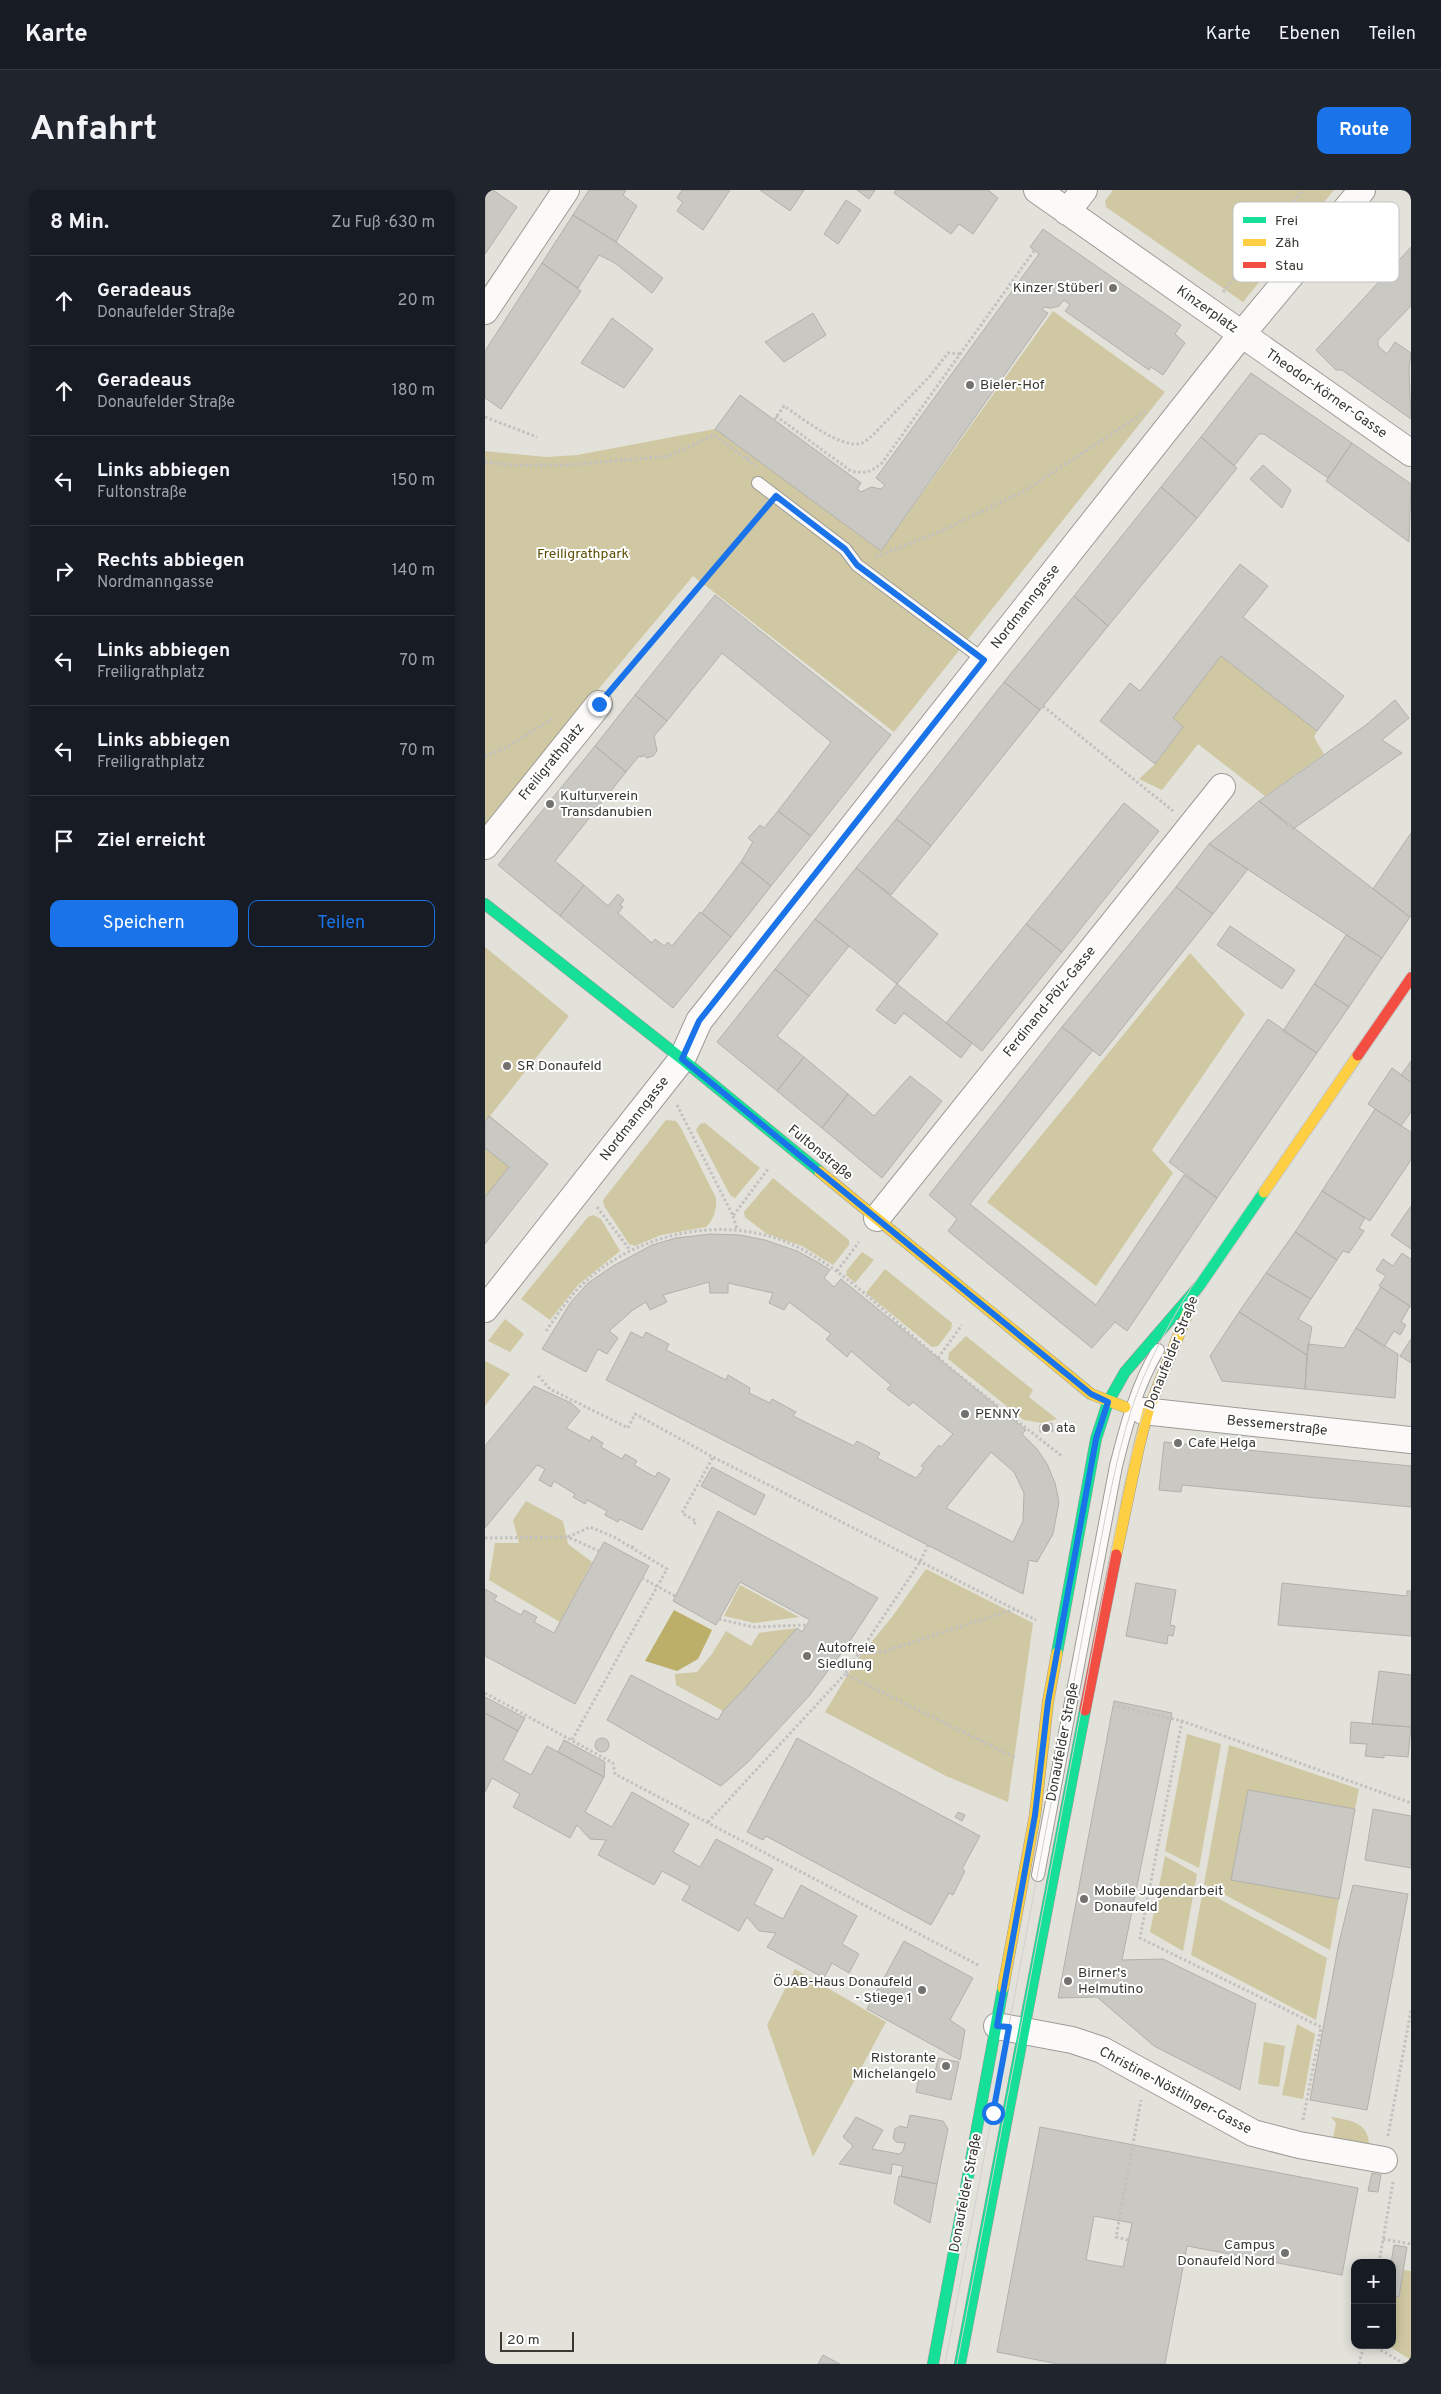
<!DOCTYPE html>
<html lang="de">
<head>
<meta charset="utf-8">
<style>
	:root { --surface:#171b24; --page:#20242c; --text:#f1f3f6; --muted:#9ea1a6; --line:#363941; --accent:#1a73e8 }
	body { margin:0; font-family:Overpass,sans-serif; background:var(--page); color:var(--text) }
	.controls { position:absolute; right:15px; bottom:15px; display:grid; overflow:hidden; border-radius:10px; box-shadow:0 2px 12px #0003 }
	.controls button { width:45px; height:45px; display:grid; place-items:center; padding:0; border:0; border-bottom:1px solid var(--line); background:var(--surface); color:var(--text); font:25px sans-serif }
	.scale { position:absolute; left:15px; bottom:12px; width:74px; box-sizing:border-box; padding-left:5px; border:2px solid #383732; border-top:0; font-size:14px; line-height:18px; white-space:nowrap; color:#383732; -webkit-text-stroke:4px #fff; paint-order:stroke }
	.stop { position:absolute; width:15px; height:15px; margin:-11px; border:4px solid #1a73e8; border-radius:50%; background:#fff }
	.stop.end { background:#1a73e8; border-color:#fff; box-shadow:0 1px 5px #0008 }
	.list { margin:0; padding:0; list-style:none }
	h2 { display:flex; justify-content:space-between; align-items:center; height:65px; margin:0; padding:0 20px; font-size:21px }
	h2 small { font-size:16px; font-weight:400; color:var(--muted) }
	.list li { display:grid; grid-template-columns:32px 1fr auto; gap:15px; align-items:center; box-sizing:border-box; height:90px; padding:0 20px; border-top:1px solid var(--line) }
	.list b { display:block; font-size:19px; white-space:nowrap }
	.list p { margin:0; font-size:16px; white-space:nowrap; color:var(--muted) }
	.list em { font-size:16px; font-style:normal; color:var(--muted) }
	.actions { display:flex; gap:10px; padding:15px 20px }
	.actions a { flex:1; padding:11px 0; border:1px solid var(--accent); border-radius:10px; text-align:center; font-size:18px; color:var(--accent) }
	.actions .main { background:var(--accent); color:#fff }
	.icon { flex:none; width:28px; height:28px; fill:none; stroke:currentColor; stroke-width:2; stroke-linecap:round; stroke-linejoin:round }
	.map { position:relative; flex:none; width:926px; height:2174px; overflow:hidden; border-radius:10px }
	header { display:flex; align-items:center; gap:30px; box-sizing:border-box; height:70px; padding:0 25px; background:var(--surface); border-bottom:1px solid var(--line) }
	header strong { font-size:24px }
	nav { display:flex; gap:28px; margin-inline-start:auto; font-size:18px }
	.intro { display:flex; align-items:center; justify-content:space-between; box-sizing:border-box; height:120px; padding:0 30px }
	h1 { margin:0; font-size:35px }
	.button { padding:12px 22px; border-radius:10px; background:var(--accent); color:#fff; font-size:18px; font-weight:700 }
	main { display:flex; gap:30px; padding:0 30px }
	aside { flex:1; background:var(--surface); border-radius:10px; box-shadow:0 2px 12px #0003 }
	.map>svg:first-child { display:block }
</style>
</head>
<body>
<header>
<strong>Karte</strong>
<nav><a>Karte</a><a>Ebenen</a><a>Teilen</a></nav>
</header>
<div class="intro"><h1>Anfahrt</h1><a class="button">Route</a></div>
<main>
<aside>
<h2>8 Min.<small>Zu Fuß · 630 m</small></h2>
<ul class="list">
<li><svg class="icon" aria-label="ahead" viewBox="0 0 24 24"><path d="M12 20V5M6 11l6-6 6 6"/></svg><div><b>Geradeaus</b><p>Donaufelder Straße</p></div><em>20 m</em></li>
<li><svg class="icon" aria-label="ahead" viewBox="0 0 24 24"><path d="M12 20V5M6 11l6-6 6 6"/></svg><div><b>Geradeaus</b><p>Donaufelder Straße</p></div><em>180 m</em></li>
<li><svg class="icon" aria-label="left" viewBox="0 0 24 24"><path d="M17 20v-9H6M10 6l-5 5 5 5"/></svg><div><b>Links abbiegen</b><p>Fultonstraße</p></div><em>150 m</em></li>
<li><svg class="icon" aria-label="right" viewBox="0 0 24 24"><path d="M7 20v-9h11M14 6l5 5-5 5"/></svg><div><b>Rechts abbiegen</b><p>Nordmanngasse</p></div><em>140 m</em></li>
<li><svg class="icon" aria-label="left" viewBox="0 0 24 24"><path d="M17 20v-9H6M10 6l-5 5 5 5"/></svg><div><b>Links abbiegen</b><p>Freiligrathplatz</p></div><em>70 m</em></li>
<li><svg class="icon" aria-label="left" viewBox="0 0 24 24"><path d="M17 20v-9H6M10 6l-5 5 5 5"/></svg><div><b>Links abbiegen</b><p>Freiligrathplatz</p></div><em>70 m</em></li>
<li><svg class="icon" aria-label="arrive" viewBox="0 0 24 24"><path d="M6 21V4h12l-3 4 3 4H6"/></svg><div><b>Ziel erreicht</b></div></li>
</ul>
<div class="actions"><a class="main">Speichern</a><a>Teilen</a></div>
</aside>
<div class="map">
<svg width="926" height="2174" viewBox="0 0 926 2174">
	<rect width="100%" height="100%" fill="#e2e1da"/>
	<path fill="#d0c8a2" d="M628,0H849L758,112L621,17L620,11Z
		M568,121L680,202L409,542L208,386L0,635V261L61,267L92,265L230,239L396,361Z
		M736,466L832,541L829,547L839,564L780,606L713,554L677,600L654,589L670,574L698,537L688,528Z
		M0,757L84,826L5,926L44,958L0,1054Z
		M705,763L760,824L667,960L688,983L611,1096L502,1012Z
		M181,930L191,931L196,938L231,1008C232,1020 229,1029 221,1037L176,1045L150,1056L144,1054L119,1016L118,1010Z
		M220,933L275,978L250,1008L245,1005L211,940L215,934Z
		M288,988L364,1050V1055L348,1075L317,1056L282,1044L260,1027L259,1022Z
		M108,1025L116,1029L135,1061L93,1095L65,1130L36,1109L103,1027Z
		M377,1062L389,1070L370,1093L361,1085L362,1080Z
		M400,1079L467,1133L466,1139L453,1156L447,1157L381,1103Z
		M20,1129L39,1144L25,1162L3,1151Z
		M481,1146L548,1200L544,1207L572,1229L557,1233L539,1230L463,1169L464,1163Z
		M0,1171L25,1184L0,1216Z
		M41,1311L78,1331L83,1354L107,1372L75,1432L4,1390L10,1353H34L28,1330Z
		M441,1379L548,1433L523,1612L461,1586L340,1522L371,1471L407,1427Z
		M255,1395L314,1427L269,1433L239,1426Z
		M312,1438L262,1496L238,1521L191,1495L190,1484L212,1482L227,1464L241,1441L266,1456L274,1443Z
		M702,1544L736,1554L714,1678L680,1661Z
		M744,1555L874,1599L870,1619L763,1600L747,1690L854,1709L845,1760L719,1694Z
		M680,1666L712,1684L698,1761L665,1742Z
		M718,1700L842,1768L831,1830L706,1765Z
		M310,1779L401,1832L328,1967L282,1835Z
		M812,1834L830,1844L818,1909L797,1905Z
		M779,1852L800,1856L794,1897L773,1894Z
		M846,1927C864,1930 884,1932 884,1955L848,1949L851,1933Z
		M918,2080L926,2081V2170L902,2155H907V2106L914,2107Z"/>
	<path fill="#bcaf6a" d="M189,1420L227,1440L213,1469L192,1481L160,1471Z"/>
	<path fill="#c9c8c2" stroke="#b1b0ab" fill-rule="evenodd" d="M0,0H8L32,17L0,64Z
		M104,0H141L138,5L152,16L131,52L88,25Z
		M197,0H245L218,40L192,21L198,12L192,8Z
		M275,0H319L305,21Z
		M372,0H390L384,9Z
		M411,0H503L513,8L488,44L474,34L466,44L409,3Z
		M361,10L376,20L353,54L339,44Z
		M88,25L131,52L178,88L167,103L130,73L114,65L93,98L57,73Z
		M558,39L696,135L690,144L700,153L678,185L666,177L664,180L580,121L585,115L579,110L574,116L566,118L559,117L557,120L563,123L396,361L230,239L255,205L376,293L372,299L376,302L386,297L396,299L400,295L391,288L554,64L545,57Z
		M926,57V116L893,150V156L902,164L910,152L926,163L924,179L926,229L857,180H851L831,160Z
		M57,73L96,101L16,219L0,208V161Z
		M328,123L341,145L299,172L280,152Z
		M127,128L168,159L139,198L96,173Z
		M766,183L867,253L843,288L779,244H774L749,276L716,247Z
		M716,247L752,278L712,328L676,297Z
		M867,253L926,294L924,352L841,291Z
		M778,275L806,300L797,318L765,289Z
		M676,297L712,328L623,436L589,406Z
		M755,374L783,396L758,427L859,506L832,541L736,466L688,528L698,537L670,574L615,531L645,493L655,501Z
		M230,405L406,545L326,646L293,621L346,552L237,463L182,531L150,505Z
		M589,406L623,436L555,520L519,492Z
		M519,492L555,520L446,656L411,629Z
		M150,505L182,531L169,546L172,561L168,566L162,568L158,565L157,567L154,566L141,582L110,556Z
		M910,510L924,528L897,550L917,563L808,639L774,611L881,535Z
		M110,556L141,582L70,671L99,695L75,726L13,675Z
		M774,611L925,727L897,768L724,654Z
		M639,613L674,641L577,762L541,734Z
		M293,621L326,646L286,696L256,672L268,652L263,648L275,635L279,638Z
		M411,629L446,656L406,705L371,678Z
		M926,643V725L925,727L888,699Z
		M724,654L763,679L728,724L691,697Z
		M256,672L286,696L246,747L217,723Z
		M371,678L453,744L412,794L330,729Z
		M99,695L123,716L133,704L139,710L135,715L138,717L133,723L167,753L170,749L179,756L183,752L187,756L215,722L246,747L188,818L75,726Z
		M691,697L728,724L615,866L577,837Z
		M330,729L364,756L324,806L290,779Z
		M541,734L577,762L497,861L461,833Z
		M745,736L810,780L797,799L732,755Z
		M861,745L897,768L864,817L829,794Z
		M290,779L324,806L292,846L319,867L292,901L232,852Z
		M412,794L487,853L476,868L419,823L410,834L391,820Z
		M829,794L864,817L832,863L798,841Z
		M783,829L832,863L732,1008L684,972Z
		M577,837L608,860L485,1014L611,1115L699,985L732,1008L642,1141L630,1132L607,1158L463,1041L472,1029L444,1005Z
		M319,867L363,904L337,938L292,901Z
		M926,871V892L916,885Z
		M907,878L926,892V922L916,936L883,914Z
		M425,886L457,911L397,988L337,938L363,904L389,926Z
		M890,919L926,942V970L885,1031L837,1001Z
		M4,926L63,974L0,1054V1007L24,977L0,958V932Z
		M837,1001L880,1028L874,1038L879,1041L864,1063L858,1061L852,1070L810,1042Z
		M926,1016V1059L906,1045Z
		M810,1042L852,1070L826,1109L781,1083Z
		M226,1044L255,1045L280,1050L312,1061L334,1073L345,1080L339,1088L349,1097L356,1089L541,1240L537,1244L552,1259L562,1274L570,1293L574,1312L568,1344L552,1372L544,1370L538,1404L121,1190L146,1142L158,1148L161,1142L184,1154L181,1160L241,1190L243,1185L265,1198L264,1203L285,1213L287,1209L311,1222L308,1226L369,1256L372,1251L395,1263L392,1268L431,1288L439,1278L436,1276L454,1255L456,1257L468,1244L428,1212L424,1216L402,1199L406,1195L366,1161L362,1167L341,1149L346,1144L304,1112L299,1120L284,1113L288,1103L243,1093V1103H225L224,1092L178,1105L182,1112L165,1120L161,1112L148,1120L124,1141L133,1148L122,1164L113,1159L101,1182L57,1159L86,1112L103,1093L128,1076L167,1055L191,1048ZM506,1262L529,1282L539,1303L538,1331L528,1352L461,1318Z
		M917,1063L926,1069V1117L894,1096L901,1086L891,1080L898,1069L908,1076Z
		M781,1083L826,1109L813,1129L827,1137L822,1165L754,1122Z
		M896,1097L925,1116L916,1132L921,1135L915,1145L909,1141L899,1157L871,1138Z
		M754,1122L822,1165L820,1199L737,1191L725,1166Z
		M871,1138L913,1164L910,1208L820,1199L823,1154L859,1158Z
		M926,1149V1173L915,1166Z
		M49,1196L86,1213L95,1221L81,1238L105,1251L107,1246L118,1253L116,1257L137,1269L140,1264L152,1271L149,1275L170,1287L173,1282L185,1289L157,1340L135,1329L133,1332L120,1325L122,1321L102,1310L100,1314L88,1307L90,1304L69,1291L66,1297L54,1290L60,1279L52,1275L0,1338V1256Z
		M567,1233L568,1241L555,1242V1235Z
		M679,1252L926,1276V1317L697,1295L696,1302L674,1300Z
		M227,1277L280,1305L270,1325L216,1296Z
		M233,1321L393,1408L361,1457L324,1506L263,1572L236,1596L122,1530L146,1485L233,1530L238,1521L262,1496L312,1438L317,1442L325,1430L255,1392L231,1435L188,1411Z
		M119,1352L164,1376L90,1514L0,1466V1399L12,1406L9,1410L36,1425L39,1420L52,1427L49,1432L69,1443Z
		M651,1393L691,1400L685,1435L690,1436L688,1446L683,1445L682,1454L641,1446Z
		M797,1393L922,1406V1401H926V1446L793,1435Z
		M894,1481L926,1485V1537L887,1534Z
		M0,1507L40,1528L33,1541L0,1523Z
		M629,1511L687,1523L637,1770L678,1769L771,1814L755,1900L669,1856L612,1807L573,1808Z
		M0,1523L33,1541L18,1570L46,1585L62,1556L119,1587L100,1622L127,1637L147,1602L204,1634L188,1662L215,1677L231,1649L288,1679L269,1714L298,1729L316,1695L372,1726L357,1754L374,1764L364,1783L347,1773L339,1788L282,1757L291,1743L274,1741L262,1727L254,1741L197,1710L205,1696L177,1681L169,1695L113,1665L121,1650L105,1649L92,1635L85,1648L28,1617L35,1604L7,1588L0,1602Z
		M866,1532L926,1537L923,1567L899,1565V1568L880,1566L882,1554L865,1553Z
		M312,1548L495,1646L477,1679L480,1681L468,1705L464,1703L446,1735L281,1646L278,1650L262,1642Z
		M110 1555a7 7 0 1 1 14 0a7 7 0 1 1-14 0Z
		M79,1550L120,1572L119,1587L73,1562Z
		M763,1600L870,1619L854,1709L746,1690Z
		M888,1619L926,1626V1678L880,1670Z
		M473,1622L480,1625L477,1631L470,1627Z
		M868,1695L923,1704L882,1920L825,1910L853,1757Z
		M419,1751L488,1788L465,1830L480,1840L475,1870L382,1819Z
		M453,1868L474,1872L466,1910L431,1902L436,1879L450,1883Z
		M425,1925L458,1931L463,1939L452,1994L416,1986L418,1976L407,1974L406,1984L354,1974L368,1956L358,1947L371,1927L398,1940L387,1959L414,1964L418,1961L420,1953L411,1952L408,1948L410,1939L415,1936L422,1938Z
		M555,1937L873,1998L857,2085L702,2056L680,2174H573L512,2162ZM609,2026L647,2033L638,2077L601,2070Z
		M887,1983L896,1985L893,2002L883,2001Z
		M414,1986L452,1994L445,2033L409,2013Z
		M909,2055L922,2057L914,2107L907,2106L906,2073Z
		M338,2165L355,2174H333Z"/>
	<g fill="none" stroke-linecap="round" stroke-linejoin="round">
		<defs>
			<path id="lane" d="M273,293L360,359L372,375L499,470
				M553,1685L631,1276C641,1236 652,1195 673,1160"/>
			<path id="street" d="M552,0L926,263
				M582,22L599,0
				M0,121L81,0
				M0,656L114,514
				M392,1028L737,597
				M0,1119L197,869L214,831L756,145L877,0
				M658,1221L926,1250
				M512,1836L587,1850L617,1860L768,1943L814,1955L899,1970"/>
			<path id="fast" d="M0,714L197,869L335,982
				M572,1463L611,1249L623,1212L640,1182L715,1095L779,1002
				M448,2174L518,1798
				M475,2174L600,1520"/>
			<path id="slow" d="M335,982L606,1204L640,1217
				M779,1002L873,865
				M631,1365L654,1256L663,1221L703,1122
				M518,1798L550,1625L563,1512L572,1463"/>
			<path id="jam" d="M873,865L926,788
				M600,1520L631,1365"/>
		</defs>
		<use href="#lane" stroke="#9c9b96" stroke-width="14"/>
		<use href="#street" stroke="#9c9b96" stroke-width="28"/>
		<use href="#fast" stroke="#9c9b96" stroke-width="12"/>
		<use href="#slow" stroke="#9c9b96" stroke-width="12"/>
		<use href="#jam" stroke="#9c9b96" stroke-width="12"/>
		<path stroke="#c2c1c0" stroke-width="3" stroke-dasharray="2.5 2.5" stroke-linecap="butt" d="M738,102L818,0
			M291,226L366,281C379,284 386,282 397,273L549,61
			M0,227L52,247
			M289,230L299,216C316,227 356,260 377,253C380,252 384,248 387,246L445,186L463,163L476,164
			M262,269L265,265
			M0,272L27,275H83L184,266L229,245L271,276
			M391,367L456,341L537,302L662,221
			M129,496L279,320
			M558,516L688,621
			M0,566L20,558L67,529
			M192,915L248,1026L283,979
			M112,1017L145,1060
			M248,1026L252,1039
			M352,1081L374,1052
			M61,1141C73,1124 85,1105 101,1091C159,1038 253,1022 322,1062C368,1088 410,1132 451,1166C493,1201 536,1234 578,1267
			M453,1168L477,1135
			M53,1186L65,1199L143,1238L150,1224L228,1267L551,1430
			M209,1334L211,1331L197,1323L228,1267
			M83,1347L105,1337L129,1347L182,1379L87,1550
			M0,1348L83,1347L114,1361
			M443,1355L435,1372L360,1484L531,1568
			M147,1358L149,1354
			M157,1388L190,1406
			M234,1429L268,1437L322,1435
			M361,1457L374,1464L397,1462L530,1419
			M0,1503L128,1573L130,1584L495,1776
			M628,1515L697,1531L926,1613
			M697,1531L655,1748L836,1837L818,1930
			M223,1632L360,1484
			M903,1946L926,1820
			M898,2049L926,2054
			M643,2050L631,2047L656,1910
			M894,2073L908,1992
			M887,2155L920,2174
			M874,2174L879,2155"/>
		<use href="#lane" stroke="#fbfaf9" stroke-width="12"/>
		<use href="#street" stroke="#fbfaf9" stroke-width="26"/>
		<use href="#fast" stroke="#16e098" stroke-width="11"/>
		<use href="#slow" stroke="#ffcf43" stroke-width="11"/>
		<use href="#jam" stroke="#f24e42" stroke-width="11"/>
		<path stroke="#d1d0ce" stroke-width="1" d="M460,2174L607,1396C619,1337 628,1278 646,1221C660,1177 682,1137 706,1098L926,778
			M472,2174L637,1305C651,1238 671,1176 707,1117L926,798"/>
	</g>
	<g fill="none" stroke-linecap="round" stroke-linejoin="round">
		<path stroke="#1a73e8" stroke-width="6" d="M114,514L291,306L360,359L372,375L499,470L214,831L197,869L606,1204L623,1212L611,1249L563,1512L550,1625L512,1836L524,1837L508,1923"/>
	</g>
	<g fill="#74726d" stroke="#fff" stroke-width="2">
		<circle cx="628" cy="98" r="5"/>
		<circle cx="485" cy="195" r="5"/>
		<circle cx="65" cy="614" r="5"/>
		<circle cx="22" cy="876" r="5"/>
		<circle cx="480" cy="1224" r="5"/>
		<circle cx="561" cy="1238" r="5"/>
		<circle cx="693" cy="1253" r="5"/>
		<circle cx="322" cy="1466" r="5"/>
		<circle cx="599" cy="1709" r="5"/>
		<circle cx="583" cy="1791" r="5"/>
		<circle cx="437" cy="1800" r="5"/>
		<circle cx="461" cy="1876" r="5"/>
		<circle cx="800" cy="2063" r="5"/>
	</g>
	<g text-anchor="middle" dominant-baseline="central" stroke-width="4" stroke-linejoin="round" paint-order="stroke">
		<g font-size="14" fill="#383732" stroke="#fff" text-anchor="start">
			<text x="618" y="98" text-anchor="end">Kinzer Stüberl</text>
			<text x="495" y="195">Bieler-Hof</text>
			<text x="75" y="606">Kulturverein<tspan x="75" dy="16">Transdanubien</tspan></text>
			<text x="32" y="876">SR Donaufeld</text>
			<text x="490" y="1224">PENNY</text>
			<text x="571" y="1238">ata</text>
			<text x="703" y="1253">Cafe Helga</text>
			<text x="332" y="1458">Autofreie<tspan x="332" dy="16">Siedlung</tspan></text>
			<text x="609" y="1701">Mobile Jugendarbeit<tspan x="609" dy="16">Donaufeld</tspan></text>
			<text x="593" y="1783">Birner's<tspan x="593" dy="16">Helmutino</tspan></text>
			<text x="427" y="1792" text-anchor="end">ÖJAB-Haus Donaufeld<tspan x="427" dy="16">- Stiege 1</tspan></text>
			<text x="451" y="1868" text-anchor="end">Ristorante<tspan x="451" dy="16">Michelangelo</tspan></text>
			<text x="790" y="2055" text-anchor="end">Campus<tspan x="790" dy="16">Donaufeld Nord</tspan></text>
		</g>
		<g font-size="14" fill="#383732" stroke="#fff">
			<text transform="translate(722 120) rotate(35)">Kinzerplatz</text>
			<text transform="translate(841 204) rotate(35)">Theodor-Körner-Gasse</text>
			<text transform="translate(541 417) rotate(-52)">Nordmanngasse</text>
			<text transform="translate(67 572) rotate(-51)">Freiligrathplatz</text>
			<text transform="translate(565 812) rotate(-51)">Ferdinand-Pölz-Gasse</text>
			<text transform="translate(150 929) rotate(-52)">Nordmanngasse</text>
			<text transform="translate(335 963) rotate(39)">Fultonstraße</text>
			<text transform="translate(687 1163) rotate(-68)">Donaufelder Straße</text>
			<text transform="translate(792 1236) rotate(6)">Bessemerstraße</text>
			<text transform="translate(578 1552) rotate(-79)">Donaufelder Straße</text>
			<text transform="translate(690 1901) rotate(28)">Christine-Nöstlinger-Gasse</text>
			<text transform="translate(481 2003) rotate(-79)">Donaufelder Straße</text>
		</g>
		<g font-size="14" fill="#5c4f03" stroke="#fff">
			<text x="98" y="364">Freiligrathpark</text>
		</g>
	</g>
	<rect x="748" y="12" width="166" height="80" rx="8" fill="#fff" stroke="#c3c3c2" stroke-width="1"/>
	<rect x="758" y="27" width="23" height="6" fill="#16e098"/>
	<rect x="758" y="49" width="23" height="7" fill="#ffcf43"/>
	<rect x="758" y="72" width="23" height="6" fill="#f24e42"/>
	<g font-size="14" fill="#383732">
		<text x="790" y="35">Frei</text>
		<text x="790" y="57">Zäh</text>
		<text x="790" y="80">Stau</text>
	</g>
</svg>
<div class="controls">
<button>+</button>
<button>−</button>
</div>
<div class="scale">20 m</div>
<div class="stop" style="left:508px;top:1923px"></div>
<div class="stop end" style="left:114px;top:514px"></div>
</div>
</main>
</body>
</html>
